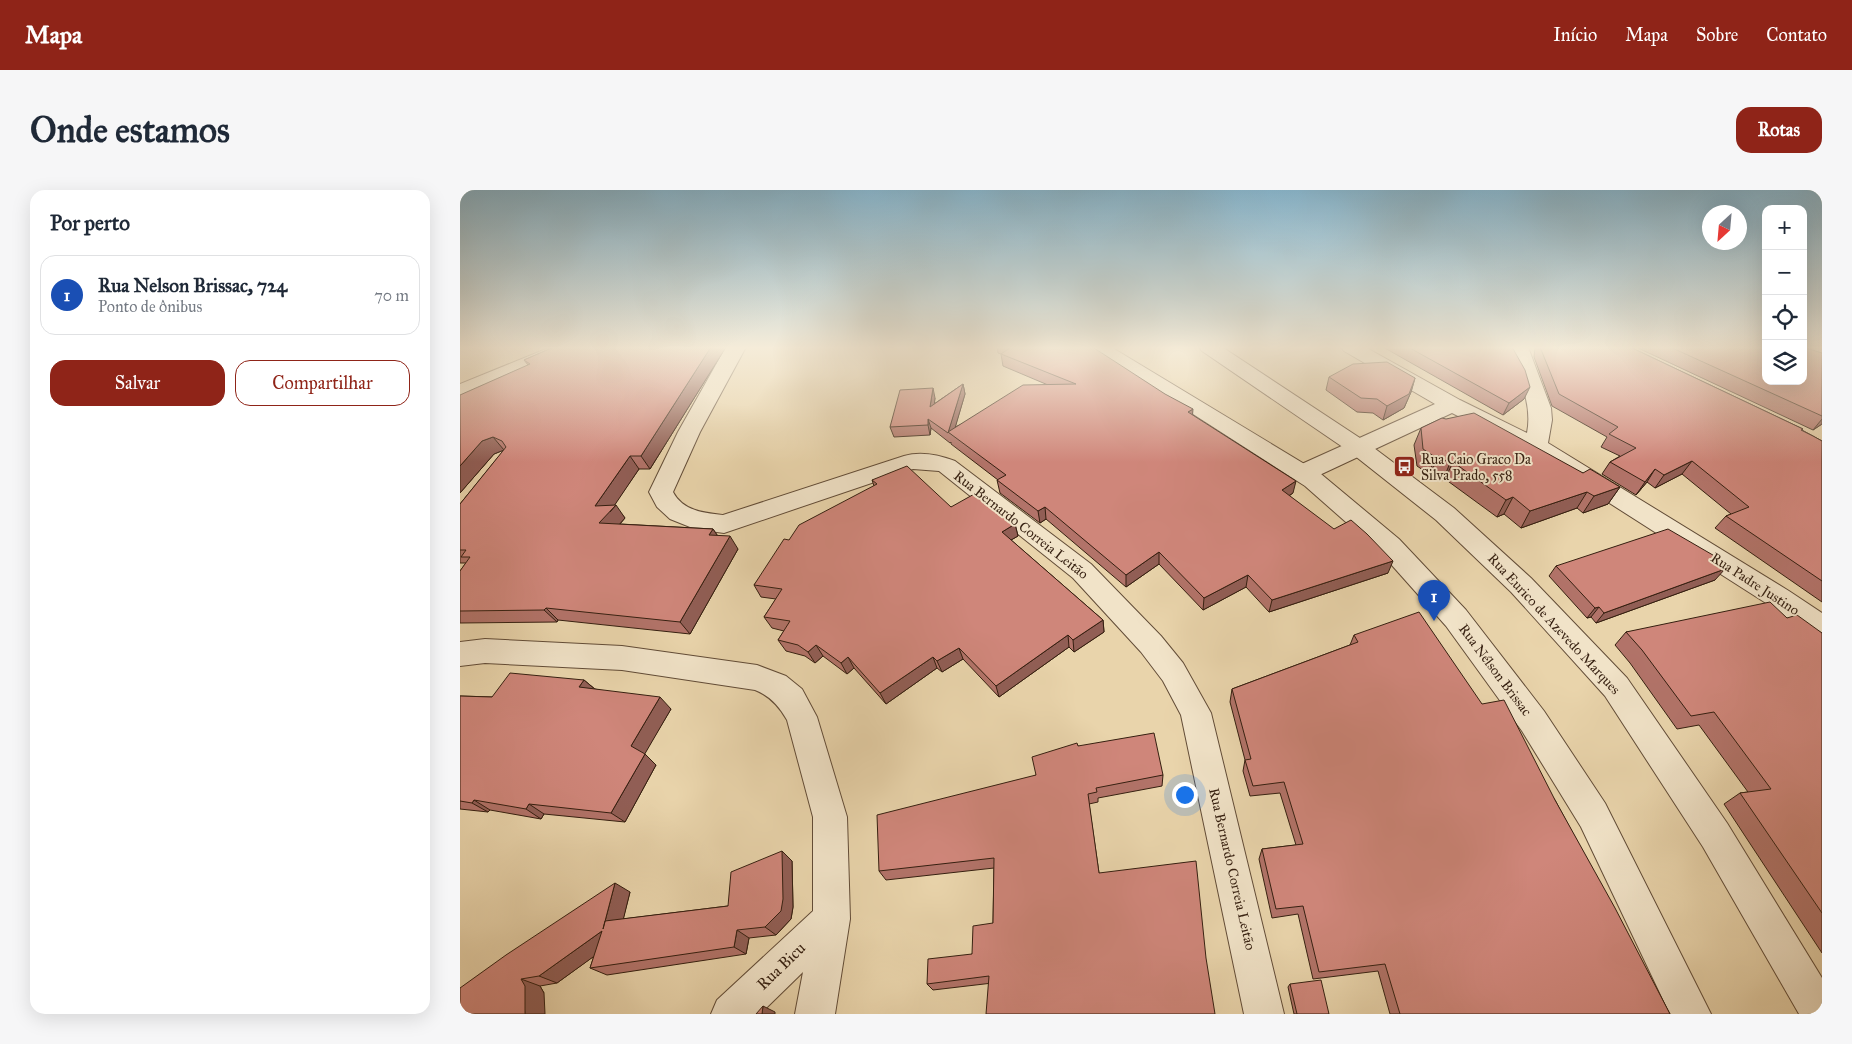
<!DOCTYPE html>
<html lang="pt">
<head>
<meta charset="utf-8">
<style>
	:root { --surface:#fff; --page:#f6f6f7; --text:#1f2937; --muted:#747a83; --line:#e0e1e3; --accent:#8f2418 }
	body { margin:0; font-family:"IM FELL Great Primer",serif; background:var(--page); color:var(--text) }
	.controls { position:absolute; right:15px; top:15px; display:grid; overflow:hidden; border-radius:10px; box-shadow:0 5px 20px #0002 }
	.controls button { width:45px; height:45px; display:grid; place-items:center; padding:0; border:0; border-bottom:1px solid var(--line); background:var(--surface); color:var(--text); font:25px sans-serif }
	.compass { position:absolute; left:1242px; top:15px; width:45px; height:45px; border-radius:50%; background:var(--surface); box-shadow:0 5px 20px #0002; rotate:206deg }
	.you { position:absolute; left:724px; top:604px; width:18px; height:18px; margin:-12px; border:4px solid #fff; border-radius:50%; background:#1a73e8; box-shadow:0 0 0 8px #1a73e833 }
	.badge { display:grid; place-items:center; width:32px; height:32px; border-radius:50%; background:var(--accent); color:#fff; font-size:16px; font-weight:700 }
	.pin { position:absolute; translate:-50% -41px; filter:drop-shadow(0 1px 2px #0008) }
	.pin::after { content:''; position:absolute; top:26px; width:18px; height:15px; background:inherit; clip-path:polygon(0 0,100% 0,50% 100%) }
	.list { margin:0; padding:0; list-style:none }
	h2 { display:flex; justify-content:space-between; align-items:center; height:65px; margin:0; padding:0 20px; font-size:21px }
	h2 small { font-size:16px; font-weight:400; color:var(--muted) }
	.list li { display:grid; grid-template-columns:32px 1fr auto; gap:15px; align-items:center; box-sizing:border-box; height:80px; margin:0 10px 10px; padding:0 10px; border:1px solid var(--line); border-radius:15px }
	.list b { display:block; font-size:19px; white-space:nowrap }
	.list p { margin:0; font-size:16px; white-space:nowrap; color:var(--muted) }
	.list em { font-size:16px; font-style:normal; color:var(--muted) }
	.actions { display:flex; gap:10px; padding:15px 20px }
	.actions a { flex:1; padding:11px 0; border:1px solid var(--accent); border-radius:15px; text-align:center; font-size:18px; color:var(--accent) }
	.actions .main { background:var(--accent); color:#fff }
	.icon { flex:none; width:28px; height:28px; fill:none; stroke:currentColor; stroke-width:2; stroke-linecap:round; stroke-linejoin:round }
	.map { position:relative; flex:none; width:1362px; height:824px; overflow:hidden; border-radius:15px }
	header { display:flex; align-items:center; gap:30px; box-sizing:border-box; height:70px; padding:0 25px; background:var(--accent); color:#fff }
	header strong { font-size:24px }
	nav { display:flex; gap:28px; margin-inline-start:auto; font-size:18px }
	.intro { display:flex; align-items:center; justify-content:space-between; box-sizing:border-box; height:120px; padding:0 30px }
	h1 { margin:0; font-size:35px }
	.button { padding:12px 22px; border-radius:15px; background:var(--accent); color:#fff; font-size:18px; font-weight:700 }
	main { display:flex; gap:30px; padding:0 30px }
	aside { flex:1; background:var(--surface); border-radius:15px; box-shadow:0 5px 20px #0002 }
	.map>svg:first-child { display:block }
</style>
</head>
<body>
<header>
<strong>Mapa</strong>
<nav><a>Início</a><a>Mapa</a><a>Sobre</a><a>Contato</a></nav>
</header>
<div class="intro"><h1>Onde estamos</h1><a class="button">Rotas</a></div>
<main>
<aside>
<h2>Por perto<small></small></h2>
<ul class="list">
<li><span class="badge" style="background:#1a4fb4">1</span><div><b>Rua Nelson Brissac, 724</b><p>Ponto de ônibus</p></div><em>70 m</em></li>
</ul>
<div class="actions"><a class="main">Salvar</a><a>Compartilhar</a></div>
</aside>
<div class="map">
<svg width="1362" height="824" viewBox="0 0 1362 824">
	<rect width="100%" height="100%" fill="#e9d4ab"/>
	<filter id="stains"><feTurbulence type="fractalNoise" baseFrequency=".004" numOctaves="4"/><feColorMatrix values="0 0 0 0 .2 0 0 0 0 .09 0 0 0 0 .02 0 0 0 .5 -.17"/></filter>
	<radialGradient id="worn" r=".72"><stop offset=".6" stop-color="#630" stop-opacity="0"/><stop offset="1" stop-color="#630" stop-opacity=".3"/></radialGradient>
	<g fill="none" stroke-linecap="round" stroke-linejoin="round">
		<defs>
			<path id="minor" d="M91,157H117L114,161L0,208V194Z
				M266,157H286L240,242L213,302C223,321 244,323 263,325L444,266C461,261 479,265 495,271L631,374L701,446L723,473L751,523L824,824H784L721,525L703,491L681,462L613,388L479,281L453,279L264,343L235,339L210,329L197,317L189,302L218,242Z
				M881,157H905L1000,210L1067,243C1073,213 1058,185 1048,157H1068L1091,218L1092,230L1088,253L1329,401L1362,423V449L1352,446L1309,415L1068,261L992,223L851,289L843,291L835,289L831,283L835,277L975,214L884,161Z
				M1351,157H1362V163L1354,161Z
				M25,449L162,456L297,475L326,486L342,499L357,527L387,627L390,729L375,824H335L343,782L300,824H251L257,810L353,721V627L327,530C319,516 310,506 295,500L162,480L25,473L0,476V452Z"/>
			<path id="tertiary" d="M628,157H651L861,284L939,349L1006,420L1084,521L1145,613L1251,824H1210L1121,637L1062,541L986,436L921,363L845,296L719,215L631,161Z
				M739,157H762L906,252L994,318L1071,388L1167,488L1267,633L1362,788V824H1339L1243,657L1145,506L1051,402L976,330L890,262L742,161Z"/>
		</defs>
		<use href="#minor" stroke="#624c37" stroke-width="2"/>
		<use href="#tertiary" stroke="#624c37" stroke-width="2"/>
		<use href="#minor" fill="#f1e3c8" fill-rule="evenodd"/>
		<use href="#tertiary" fill="#f1e3c8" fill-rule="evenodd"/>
	</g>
	<path fill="#b27369" stroke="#351f10" d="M94,157H266L190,279H179L154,315L165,328L160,334L253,339L257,345L278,359L230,444L98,430L97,432L0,433V381L6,373H0V314L44,260L34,264L0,303L68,175L64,170Z
		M537,157H630L733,225L833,303L829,306L928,383L809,422L786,397L743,420L699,374L666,397L586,329L580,333L540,303L537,290H538L491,254V252L490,253L471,238L470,245L434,247L430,237L475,208L474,214L503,194L505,204L495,237L588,195L543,176L541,164L538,163Z
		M923,157H1052L1064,209L1043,225Z
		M1075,157H1170L1343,239L1342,240L1362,251V412L1255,338L1266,326L1271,324L1222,284L1195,298L1187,292L1176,305L1142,284L1150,272L1160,266L1141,257L1147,247L1092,216L1074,167Z
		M1176,157H1306L1362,163V234L1353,240Z
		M869,187L955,188L951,202L944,218L923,230L913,223L897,222L866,200Z
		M961,238L1123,283L1160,297L1148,314L1123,323L1117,318L1061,338L1044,324L1037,327L985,289L983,290L971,283L969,284L957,276L954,255Z
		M412,290L491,317L555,334L558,346L551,350L643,430L644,442L614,462L609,457L539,507L503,469L482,482L477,478L426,514L394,478L387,484L363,466L355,473L345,466L326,461L318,450L324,441L312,438L304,427L316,409L301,407L294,395L329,350L414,296Z
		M1256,373L1255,390L1136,433L1131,427L1127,428L1089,386L1096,376Z
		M1327,428L1362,443V763L1264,614L1280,603L1288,602L1239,535L1217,539L1170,473L1155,455L1166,442Z
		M894,445L1022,514L1095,610L1210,824H930L918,781L853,789L838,724L812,728L799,669L802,659L836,655L820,603L790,606L783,581L785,570L770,512L772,499L890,455Z
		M124,490L135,499L211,519L184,564L196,575L165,632L84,624L81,629L30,620L28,622L0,619V506L32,507Z
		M618,556L703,585L702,596L638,608V612L629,614L639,683L746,768L473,800L467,794L512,764L533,733L534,678L426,690L419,681L576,585Z
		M332,671L333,717L331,729L316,745L289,748L286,764L147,785L130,778L134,766L97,793L80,796L84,803L0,824L170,702L163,729L268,716Z
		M830,794L869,824H834L828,797Z"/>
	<path fill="#915e55" stroke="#351f10" d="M251,157H266L190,279L181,266Z
		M955,188L951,202L944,218L923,230L927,216Z
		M503,194L505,204L493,245L488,242Z
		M1070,197L1064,209L1043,225L1049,213Z
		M473,198L475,208L473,227L470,217Z
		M733,219L732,231L728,222Z
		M468,229L471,238L470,245L468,235Z
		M1362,229V234L1353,240Z
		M33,247L44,260L34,264L0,303V276L22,251Z
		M170,266L179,279L150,322L156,315L165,328L149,346L139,333L135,316Z
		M978,266L971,283L969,284L975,267Z
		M1232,271L1222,284L1195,298L1204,285Z
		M993,272L985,289L983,290L990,273Z
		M1195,279L1187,292L1176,305L1185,292Z
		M836,291L833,303L819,312L822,300Z
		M1160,297L1148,314L1123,323L1134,306Z
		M1127,302L1117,318L1061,338L1070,321Z
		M1053,307L1044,324L1037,327L1046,310Z
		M585,317L586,329L580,333L578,321Z
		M555,334L558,346L544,354L542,342Z
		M253,339L261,351L249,345Z
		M270,346L278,359L230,444L220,432Z
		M699,362V374L666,397V385Z
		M933,371L928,383L809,422L812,410Z
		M1265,379L1255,390L1136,433L1144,423Z
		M788,385L786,397L743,420L744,408Z
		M1139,417L1131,427L1127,428L1135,418Z
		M86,418L98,430L97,432L84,420Z
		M643,430L644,442L614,462L613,450Z
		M608,445L609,457L539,507L536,496Z
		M356,455L363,466L355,473L348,462Z
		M499,458L503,469L482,482L477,471Z
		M388,467L394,478L387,484L381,473Z
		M473,467L477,478L426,514L420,503Z
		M124,490L137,501L119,497Z
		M200,507L211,519L183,567L171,556Z
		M185,564L196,575L165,632L151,623Z
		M14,610L30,620L28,622L12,613Z
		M69,614L84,624L81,629L66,619Z
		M322,661L332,671L333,717L331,729L316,745L305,737Z
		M155,693L170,702L159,747L143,739Z
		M277,740L289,748L286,764L274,757Z
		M142,741L158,749L97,793L79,786Z
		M61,789L80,796L84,803L85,824H65Z
		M303,816L315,822V824H302Z"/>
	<path fill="#cf867a" stroke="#351f10" d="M94,157H251L181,266H170L135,316L156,315L139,333L253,339L249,345L270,346L220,432L86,418L84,420L0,421V381L10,367H1L6,360H0V314L46,257L42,251L33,247L22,251L0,276V205L70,174L64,170Z
		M551,157H630L634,158L705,204L733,219L728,222L836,291L822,300L874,339L891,330L907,344L933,371L812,410L788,385L744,408L699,362L666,385L585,317L578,321L537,290L546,285L488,242L563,195L616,194L541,164Z
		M948,157H1052L1065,180L1070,197L1049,213Z
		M1080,157H1170L1343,239L1341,240L1353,246L1362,251V391L1266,326L1289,317L1232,271L1204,285L1195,279L1185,292L1150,272L1176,258L1149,244L1158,237L1099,204Z
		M1210,157H1306V191H1343V157L1362,163V226Z
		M927,172L955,188L949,204L927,216L917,209L901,208L869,187L893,174Z
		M503,194L488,243L468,229V235L430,237L440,200L473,198L470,217Z
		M1014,223L1123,283L1130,279L1160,297L1134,306L1127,302L1070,321L1053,307L1046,310L993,272L990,273L978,266L975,267L963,259L961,238L982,228L986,229Z
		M447,276L491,317L516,303L555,334L542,342L643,430L613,450L608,445L536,496L499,458L477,471L473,467L420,503L388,467L381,473L356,455L348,462L338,455L318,450L330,431L304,427L322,399L294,395L324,349L329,350L339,335L417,294L412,290Z
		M1208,339L1258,368L1256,373L1265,379L1144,423L1139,417L1135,418L1096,376Z
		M1310,412L1327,428L1337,425L1362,443V723L1280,603L1311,599L1254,522L1231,526L1182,460L1166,442Z
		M959,422L1022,514L1044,510L1095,610L1155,718L1210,824H940L925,774L859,782L843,716L816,719L802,659L843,654L824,592L793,596L785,570L791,569L772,499L898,452L894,445Z
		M50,483L124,490L119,497L200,507L171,556L185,564L151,623L69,614L66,619L14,610L12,613L0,611V506L32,507Z
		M694,543L703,585L636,598L637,602L628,604L639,683L736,671L746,768L755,824H526L529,786L467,794L468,769L512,764L513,736L533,733L534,668L419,681L417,625L576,585L572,567L617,553L618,556Z
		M322,661L323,709L321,721L305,737L277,740L274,757L130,778L142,741L79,786L61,789L65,796V824H0V798L46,765L155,693L143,739L145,731L268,716L271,682Z
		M861,790L869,824H837L830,794Z
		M303,816L302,824H296Z"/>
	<linearGradient id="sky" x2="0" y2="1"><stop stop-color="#87b6ce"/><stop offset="0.58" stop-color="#f5ecd9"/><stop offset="1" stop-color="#f5ecd9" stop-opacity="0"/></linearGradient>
	<rect width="1362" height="272" fill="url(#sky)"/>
	<defs>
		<symbol id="bus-square" viewBox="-11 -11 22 22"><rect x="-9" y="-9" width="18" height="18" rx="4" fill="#8f2418" stroke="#f1e3c8"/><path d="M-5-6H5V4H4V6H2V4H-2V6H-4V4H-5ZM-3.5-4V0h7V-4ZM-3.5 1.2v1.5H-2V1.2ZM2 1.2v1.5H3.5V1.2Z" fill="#fff"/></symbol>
	</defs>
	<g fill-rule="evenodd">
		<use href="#bus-square" x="932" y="264" width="25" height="25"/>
	</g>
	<g text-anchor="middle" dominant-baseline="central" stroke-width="4" stroke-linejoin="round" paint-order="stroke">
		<g font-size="14" fill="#351f10" stroke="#f1e3c8" text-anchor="start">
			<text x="961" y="269">Rua Caio Graco Da<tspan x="961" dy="16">Silva Prado, 558</tspan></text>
		</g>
		<g font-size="14" fill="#351f10" stroke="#f1e3c8">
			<text transform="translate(561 335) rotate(38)">Rua Bernardo Correia Leitão</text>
			<text transform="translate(1295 394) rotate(33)">Rua Padre Justino</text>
			<text transform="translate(1094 434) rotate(47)">Rua Eurico de Azevedo Marques</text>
			<text transform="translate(1035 480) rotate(53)">Rua Nélson Brissac</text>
			<text transform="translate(772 679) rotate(77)">Rua Bernardo Correia Leitão</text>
		</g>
		<g font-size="16" fill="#351f10" stroke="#f1e3c8">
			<text transform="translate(321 776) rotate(-44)">Rua Bicu</text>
		</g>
	</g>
	<rect width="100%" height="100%" filter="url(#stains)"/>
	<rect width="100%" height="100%" fill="url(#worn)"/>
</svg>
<div class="controls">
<button>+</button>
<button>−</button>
<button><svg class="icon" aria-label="locate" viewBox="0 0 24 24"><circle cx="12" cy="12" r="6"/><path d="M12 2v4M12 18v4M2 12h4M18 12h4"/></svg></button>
<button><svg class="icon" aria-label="layers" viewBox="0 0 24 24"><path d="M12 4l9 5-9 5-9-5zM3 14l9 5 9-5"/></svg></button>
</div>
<svg class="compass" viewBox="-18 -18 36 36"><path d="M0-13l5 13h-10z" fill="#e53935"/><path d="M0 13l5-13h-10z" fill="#747a83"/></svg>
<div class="you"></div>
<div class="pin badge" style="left:974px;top:431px;background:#1a4fb4">1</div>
</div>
</main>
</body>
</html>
